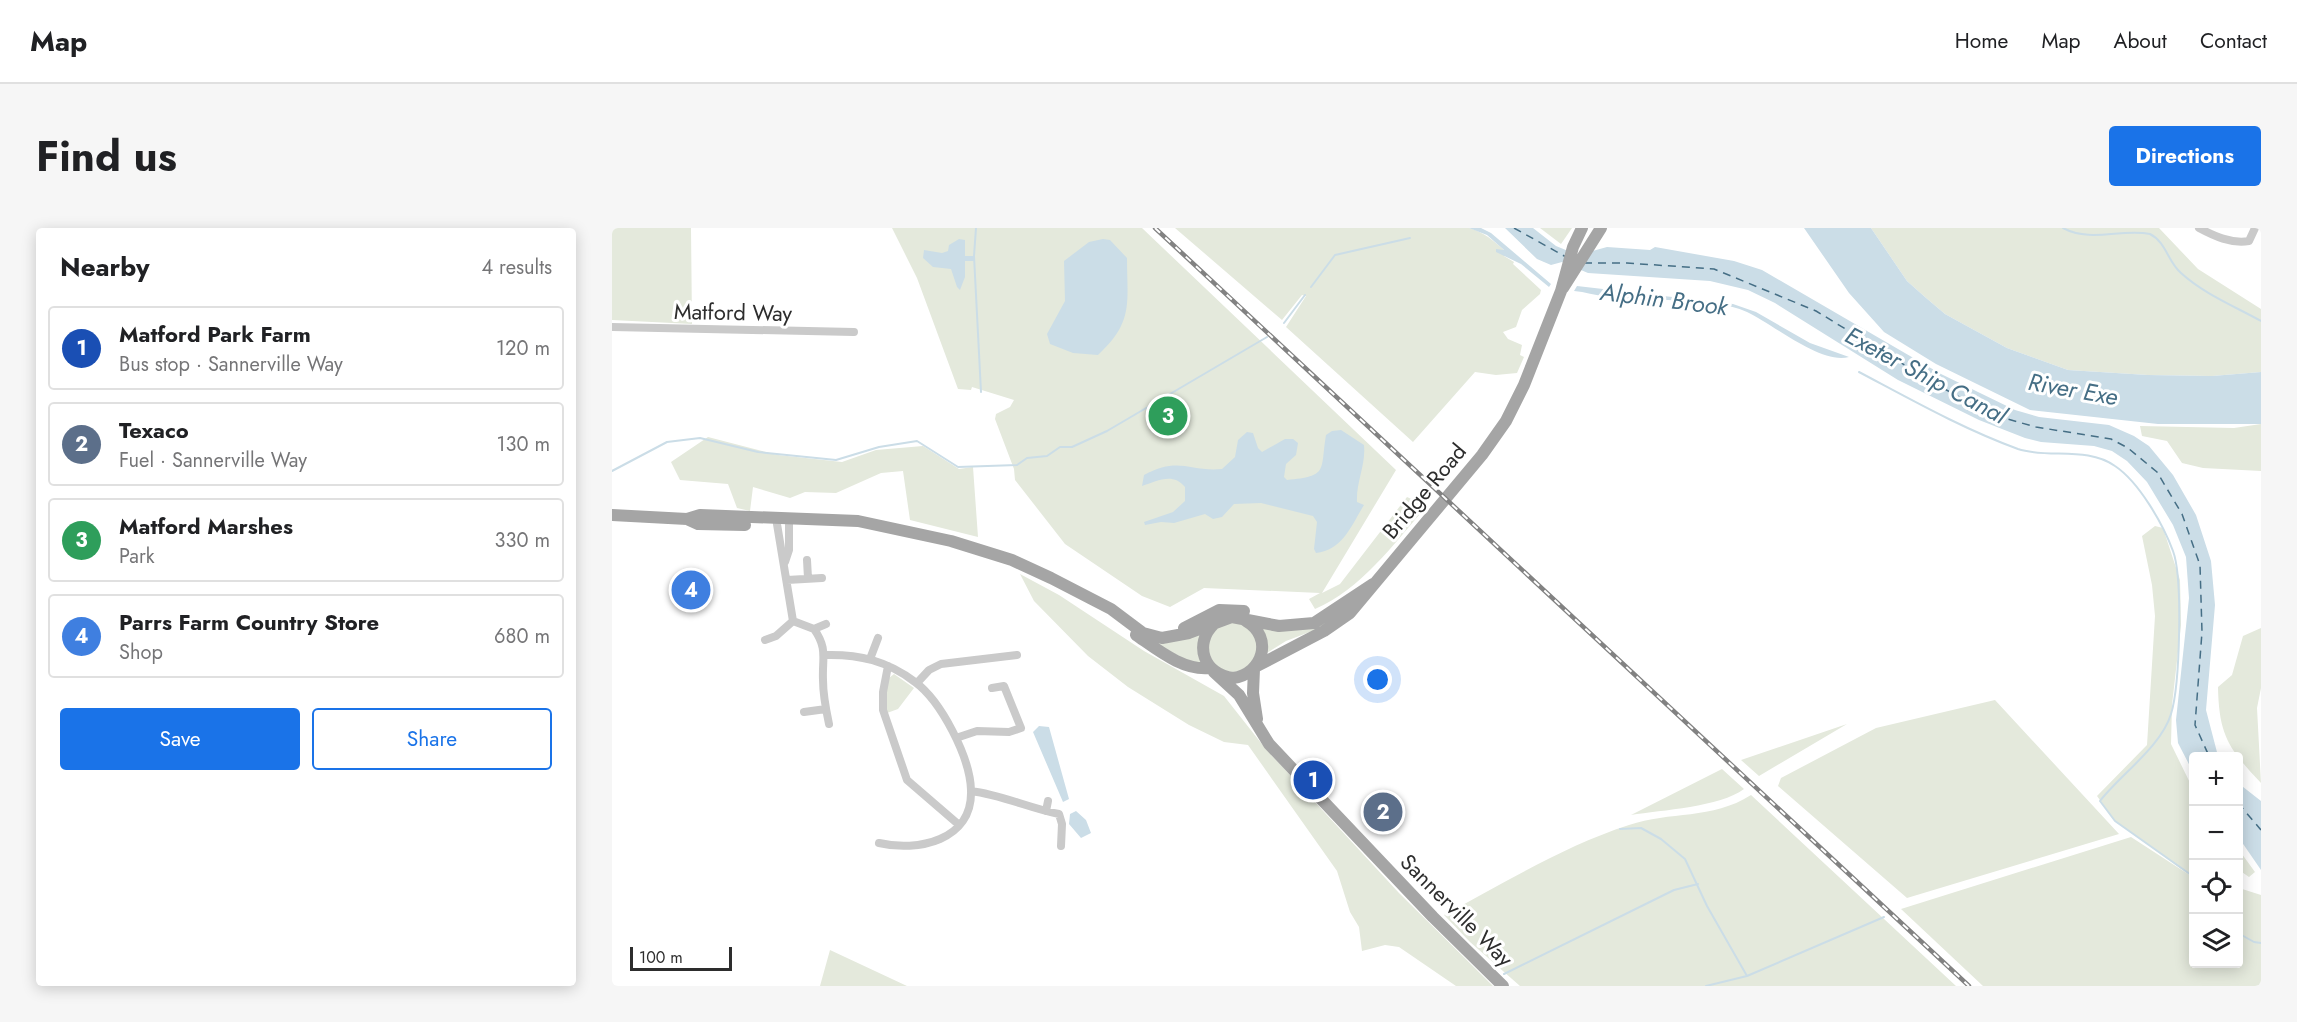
<!DOCTYPE html>
<html lang="en">
<head>
<meta charset="utf-8">
<style>
	:root { --surface:#fff; --page:#f6f6f6; --text:#202124; --muted:#757577; --line:#e0e0e0; --accent:#1a73e8 }
	body { margin:0; font-family:Jost,sans-serif; background:var(--page); color:var(--text) }
	.controls { position:absolute; right:18px; bottom:18px; display:grid; overflow:hidden; border-radius:6px; box-shadow:0 3px 15px #0003 }
	.controls button { width:54px; height:54px; display:grid; place-items:center; padding:0; border:0; border-bottom:2px solid var(--line); background:var(--surface); color:var(--text); font:30px sans-serif }
	.scale { position:absolute; left:18px; bottom:15px; width:102px; box-sizing:border-box; padding-left:6px; border:3px solid #2d2d2d; border-top:0; font-size:16px; line-height:21px; white-space:nowrap; color:#2d2d2d; -webkit-text-stroke:4px #fff; paint-order:stroke }
	.you { position:absolute; left:766px; top:452px; width:21px; height:21px; margin:-15px; border:4px solid #fff; border-radius:50%; background:#1a73e8; box-shadow:0 0 0 9px #1a73e833 }
	.badge { display:grid; place-items:center; width:39px; height:39px; border-radius:50%; background:var(--accent); color:#fff; font-size:20px; font-weight:700 }
	.pin { position:absolute; translate:-50% -50%; border:3px solid #fff; box-shadow:0 2px 6px #0006 }
	.list { margin:0; padding:0; list-style:none }
	h2 { display:flex; justify-content:space-between; align-items:center; height:78px; margin:0; padding:0 24px; font-size:26px }
	h2 small { font-size:20px; font-weight:400; color:var(--muted) }
	.list li { display:grid; grid-template-columns:39px 1fr auto; gap:18px; align-items:center; box-sizing:border-box; height:84px; margin:0 12px 12px; padding:0 12px; border:2px solid var(--line); border-radius:6px }
	.list b { display:block; font-size:22px; white-space:nowrap }
	.list p { margin:0; font-size:20px; white-space:nowrap; color:var(--muted) }
	.list em { font-size:20px; font-style:normal; color:var(--muted) }
	.actions { display:flex; gap:12px; padding:18px 24px }
	.actions a { flex:1; padding:14px 0; border:2px solid var(--accent); border-radius:6px; text-align:center; font-size:21px; color:var(--accent) }
	.actions .main { background:var(--accent); color:#fff }
	.icon { flex:none; width:33px; height:33px; fill:none; stroke:currentColor; stroke-width:2; stroke-linecap:round; stroke-linejoin:round }
	.map { position:relative; flex:none; width:1649px; height:758px; overflow:hidden; border-radius:6px }
	header { display:flex; align-items:center; gap:36px; box-sizing:border-box; height:84px; padding:0 30px; background:var(--surface); border-bottom:2px solid var(--line) }
	header strong { font-size:28px }
	nav { display:flex; gap:33px; margin-inline-start:auto; font-size:21px }
	.intro { display:flex; align-items:center; justify-content:space-between; box-sizing:border-box; height:144px; padding:0 36px }
	h1 { margin:0; font-size:42px }
	.button { padding:15px 27px; border-radius:6px; background:var(--accent); color:#fff; font-size:21px; font-weight:700 }
	main { display:flex; gap:36px; padding:0 36px }
	aside { flex:1; background:var(--surface); border-radius:6px; box-shadow:0 3px 15px #0003 }
	.map>svg:first-child { display:block }
</style>
</head>
<body>
<header>
<strong>Map</strong>
<nav><a>Home</a><a>Map</a><a>About</a><a>Contact</a></nav>
</header>
<div class="intro"><h1>Find us</h1><a class="button">Directions</a></div>
<main>
<aside>
<h2>Nearby<small>4 results</small></h2>
<ul class="list">
<li><span class="badge" style="background:#1a4fb4">1</span><div><b>Matford Park Farm</b><p>Bus stop · Sannerville Way</p></div><em>120 m</em></li>
<li><span class="badge" style="background:#5c6f8a">2</span><div><b>Texaco</b><p>Fuel · Sannerville Way</p></div><em>130 m</em></li>
<li><span class="badge" style="background:#2e9e5b">3</span><div><b>Matford Marshes</b><p>Park</p></div><em>330 m</em></li>
<li><span class="badge" style="background:#3f7fe0">4</span><div><b>Parrs Farm Country Store</b><p>Shop</p></div><em>680 m</em></li>
</ul>
<div class="actions"><a class="main">Save</a><a>Share</a></div>
</aside>
<div class="map">
<svg width="1649" height="758" viewBox="0 0 1649 758">
	<rect width="100%" height="100%" fill="#fff"/>
	<path fill="#e4e9dc" d="M0,0H79L80,96L0,92Z
		M280,0H530L784,242L710,365L728,356L795,269L815,278C782,315 750,361 703,381L697,371L708,365L592,360L558,379L530,368L453,316L403,252L402,241L383,191L384,186L398,179L402,172L360,159L359,162L346,161L305,50Z
		M563,0H857C872,4 882,13 893,23L892,28L902,34L901,36L929,62L928,66L910,82L904,99L891,104L896,111L910,117L908,127L912,129L905,145L884,147L863,144L801,214L674,99L694,68L690,67L670,92Z
		M928,0H960L949,16Z
		M1259,0H1547L1586,41L1649,81V144L1600,148L1536,147L1456,142L1395,120L1333,86L1313,69L1295,53Z
		M1649,196V243L1591,240L1570,235L1555,213L1530,208L1528,198L1622,200Z
		M96,209L166,227L230,234L264,222L311,218L347,241L361,239L366,309L298,292L291,243L269,245L224,265L193,264L178,270L141,259L138,283L125,280L116,256L68,252L59,234Z
		M1543,298L1551,300L1568,352L1569,397L1560,477L1559,516L1581,561L1582,736H1626L1627,660L1649,667V758H1371L1289,681L1519,609L1579,648L1503,593L1485,568L1535,517L1543,388L1540,357L1530,308Z
		M408,346L447,367L532,423L612,468L653,520L787,665L881,758H844L787,719L773,717L750,723L747,699L738,684L725,643L636,517L612,514L577,497L516,459L476,428L422,373Z
		M714,393L716,397L674,413L655,425L650,398Z
		M596 419a25 25 0 1 1 50 0a25 25 0 1 1-50 0Z
		M1649,400V460L1645,480L1649,555C1617,521 1607,508 1606,459L1620,447L1631,408Z
		M588,403V436L572,431L542,414Z
		M282,446L302,460L286,481L275,485L274,464L277,450Z
		M1383,472L1507,606L1295,670L1166,558L1169,550L1264,500Z
		M1235,496L1147,548L1129,532Z
		M1110,541L1132,561C1108,579 1050,582 1019,587Z
		M1139,567L1344,758H908L858,714L832,687C892,655 952,618 1017,597C1058,583 1100,592 1139,567Z
		M1627,622L1643,644L1637,649L1627,642Z
		M218,722L295,758H208Z"/>
	<path fill="#cbdde7" d="M857,0H869L879,5L939,56L937,59L909,36L884,24V21L892,22L875,7Z
		M893,0H921L944,18L966,27L995,19L1038,22L1043,19L1122,33L1150,42L1329,146L1403,182L1427,189L1497,197L1522,208L1537,218L1561,247L1584,287L1599,333L1603,377L1594,482L1606,528H1582L1581,544L1566,515L1564,492L1577,370L1574,329L1561,297L1535,254L1515,233L1500,223L1482,218L1429,214L1413,210L1367,192L1286,152L1163,75L1136,62L1098,53L976,45L950,34L939,37L925,31Z
		M1192,0H1259L1295,53L1313,69L1333,86L1395,120L1456,142L1536,147L1600,148L1649,144V196H1546L1418,182L1324,136L1272,104L1237,65Z
		M347,11L353,12V28H362L363,33H353V49L348,62L345,59L339,41L321,39L311,30L312,22L330,25L336,23L337,17Z
		M491,11L498,12L515,30C515,75 522,94 486,127L461,125L438,116L435,106L453,73L452,33L477,14Z
		M965,58L1121,76L1144,84L1198,115L1237,129C1209,137 1161,96 1135,84C1097,67 1035,75 994,69C983,67 973,64 962,63Z
		M729,202L752,217C754,237 744,254 745,274L752,277C739,298 731,322 704,325L702,321L705,294L701,288L649,275L622,276L610,289L601,291L593,286L562,295L549,294L533,297L532,294L561,284L573,273V259C561,244 545,253 530,258L532,247C567,228 577,244 610,241L623,229L626,212L635,204L641,205L646,220L650,224L673,211H681L686,215L684,227L674,236L672,249L675,252C717,248 708,243 714,207L720,203Z
		M427,498L437,499L457,571L451,574L421,504Z
		M1626,555L1649,573V642L1627,610Z
		M464,583L474,592L479,605L469,610L457,596L458,586Z"/>
	<g fill="none" stroke-linecap="round" stroke-linejoin="round">
		<path stroke="#cbdde7" stroke-width="2" d="M364,0L362,28L369,164
			M1451,0C1479,15 1510,0 1538,6C1554,14 1556,34 1569,45C1592,66 1622,78 1649,93
			M699,59L723,27L798,10
			M672,95L693,67
			M1247,144C1298,171 1351,201 1406,221C1437,231 1475,218 1503,238C1527,254 1551,296 1561,323C1571,350 1568,457 1559,486C1549,519 1509,546 1488,573L1503,593L1582,649
			M0,243L55,214L88,210L146,224L224,232L267,219L305,213L346,239L405,237L415,230L435,228L448,219H460L495,203L655,109
			M1008,601L1029,600L1049,611L1073,631L1095,678L1135,748
			M1626,677L1630,679L1626,688
			M1626,705L1642,714L1649,715
			M892,746L1062,662L1086,656
			M1094,758L1135,748L1272,689"/>
		<path stroke="#456e85" stroke-width="1.5" stroke-dasharray="8 6" stroke-linecap="butt" d="M902,0L954,29
			M972,35H1015L1102,41L1204,83L1327,158L1381,187L1424,199L1499,211L1516,220L1545,244L1570,286L1588,337L1590,404L1583,497L1597,528
			M1626,575L1649,602"/>
		<path stroke="#cacaca" stroke-width="8" d="M1587,0C1602,8 1619,16 1637,13L1643,0
			M0,99L242,104
			M195,332L196,350
			M173,334L177,322V290
			M175,352L210,350
			M181,393L202,401C216,421 210,430 211,452C211,467 214,482 217,496
			M202,401L214,396
			M153,412L164,408L181,393L164,290
			M213,427C247,426 276,433 303,454C329,473 358,529 359,562C361,613 305,624 267,615
			M258,431L266,410
			M276,438L271,464V482L295,552L346,596
			M305,455L317,442L329,436L405,427
			M192,484L214,481
			M344,510L365,503L397,504L409,500L392,458L380,460
			M359,563C390,567 417,580 447,586L450,596L449,618
			M434,583L436,573"/>
		<path stroke="#a5a5a5" stroke-width="12" d="M951,60L989,0
			M0,287L75,291L88,287L246,293L339,313L400,332L439,350L499,381L531,405L550,410L577,405L620,389L667,398L702,395L761,356
			M75,291L86,296L133,297
			M602,396C581,416 592,447 621,450C651,446 662,409 634,393
			M572,400L607,382L632,383
			M524,407C546,422 571,443 598,440
			M645,438L712,403L738,385L870,227L894,193L912,157L949,63L961,19L970,0
			M642,441L641,465L645,491
			M602,444L627,467L657,516L821,689L891,758"/>
		<defs>
			<path id="rail" d="M543,0L1357,758"/>
		</defs>
		<use href="#rail" stroke="#828282" stroke-width="4.5"/>
		<use href="#rail" stroke="#fff" stroke-width="2" stroke-dasharray="7" stroke-linecap="butt"/>
	</g>
	<g text-anchor="middle" dominant-baseline="central" stroke-width="6" stroke-linejoin="round" paint-order="stroke">
		<g font-size="22" fill="#2d2d2d" stroke="#fff">
			<text transform="translate(121 84) rotate(1)">Matford Way</text>
			<text transform="translate(812 263) rotate(-50)">Bridge Road</text>
			<text transform="translate(845 682) rotate(45)">Sannerville Way</text>
		</g>
		<g font-size="24" font-style="italic" fill="#456e85" stroke="#fff">
			<text transform="translate(1052 71) rotate(7)">Alphin Brook</text>
			<text transform="translate(1314 147) rotate(28)">Exeter Ship Canal</text>
			<text transform="translate(1461 161) rotate(10)">River Exe</text>
		</g>
	</g>
</svg>
<div class="controls">
<button>+</button>
<button>−</button>
<button><svg class="icon" aria-label="locate" viewBox="0 0 24 24"><circle cx="12" cy="12" r="6"/><path d="M12 2v4M12 18v4M2 12h4M18 12h4"/></svg></button>
<button><svg class="icon" aria-label="layers" viewBox="0 0 24 24"><path d="M12 4l9 5-9 5-9-5zM3 14l9 5 9-5"/></svg></button>
</div>
<div class="scale">100 m</div>
<div class="you"></div>
<div class="pin badge" style="left:701px;top:552px;background:#1a4fb4">1</div>
<div class="pin badge" style="left:771px;top:584px;background:#5c6f8a">2</div>
<div class="pin badge" style="left:556px;top:188px;background:#2e9e5b">3</div>
<div class="pin badge" style="left:79px;top:362px;background:#3f7fe0">4</div>
</div>
</main>
</body>
</html>
